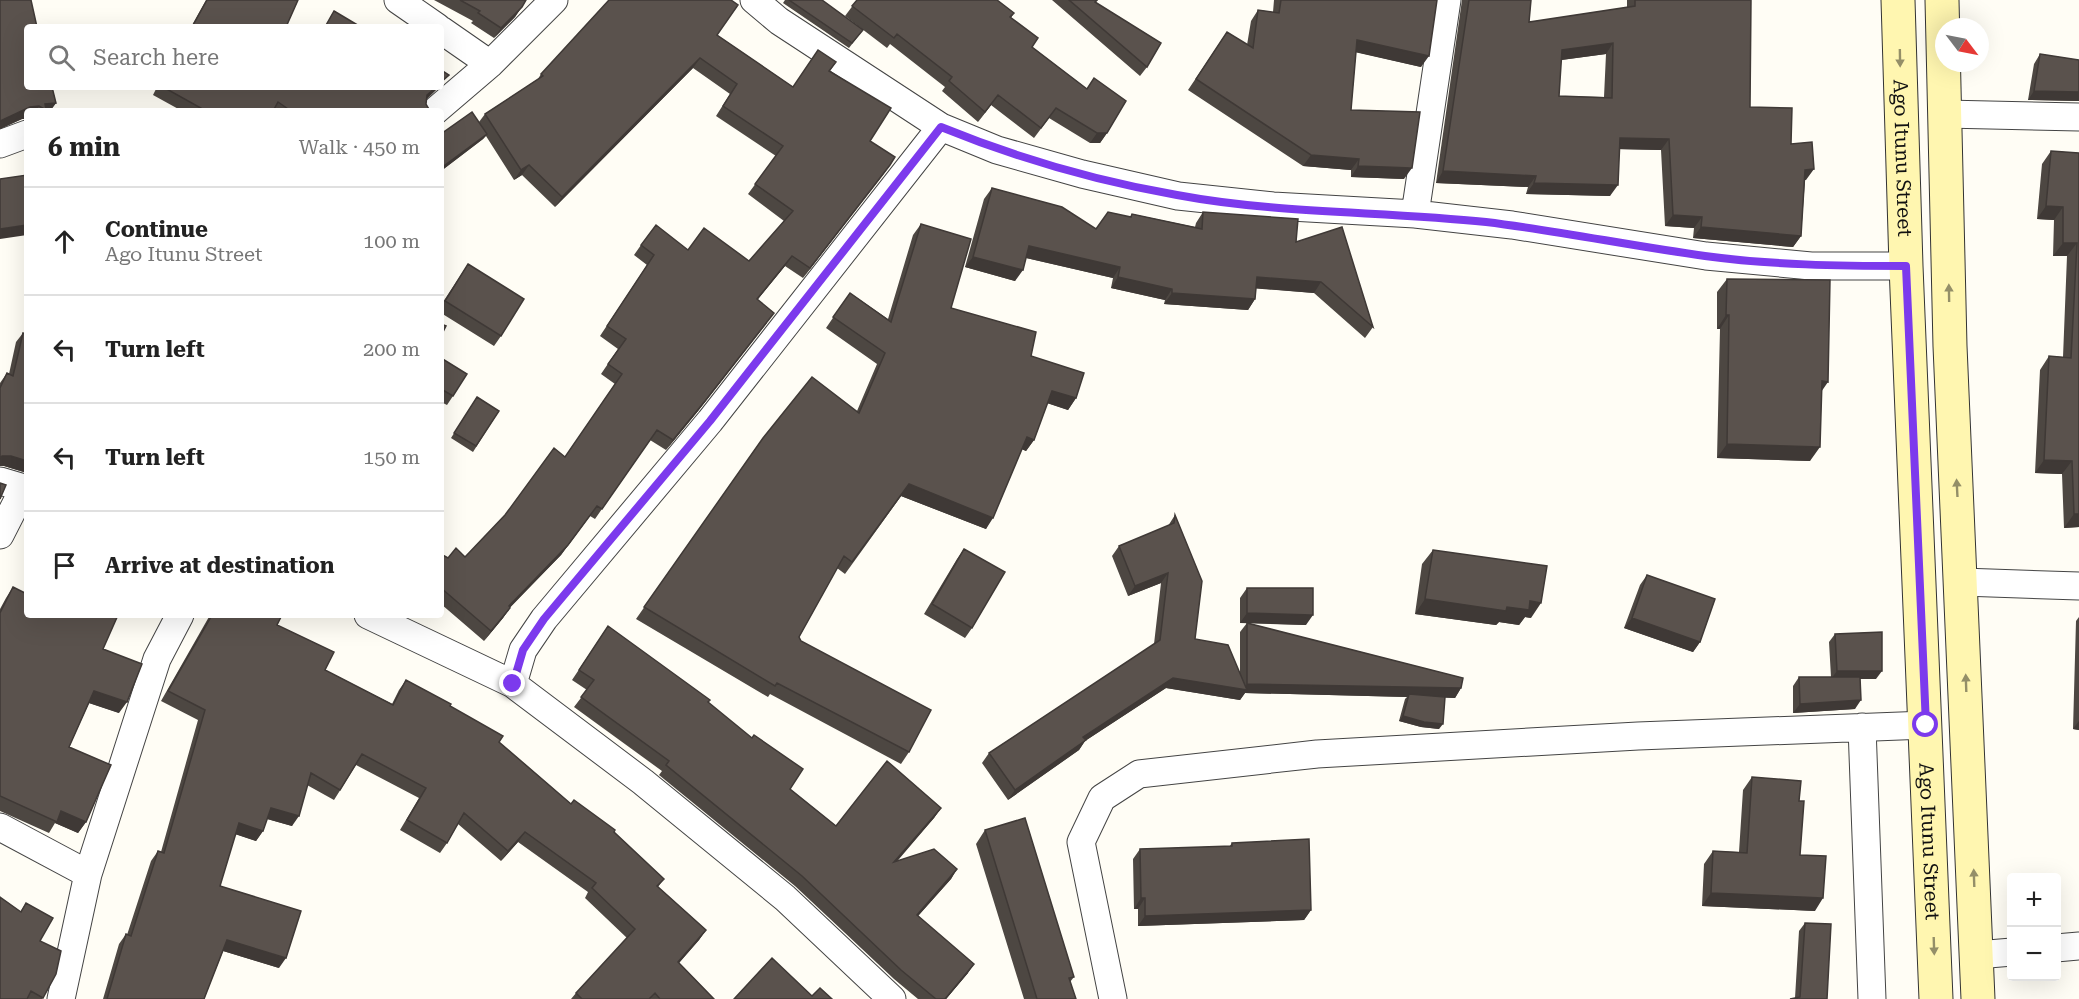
<!DOCTYPE html>
<html lang="en">
<head>
<meta charset="utf-8">
<style>
	:root { --surface:#fff; --page:#f6f6f6; --text:#222; --muted:#767676; --line:#e0e0e0 }
	body { margin:0; font-family:"Roboto Serif",serif; background:var(--page); color:var(--text) }
	.controls { position:absolute; right:18px; bottom:18px; display:grid; overflow:hidden; border-radius:6px; box-shadow:0 6px 24px #0002 }
	.controls button { width:54px; height:54px; display:grid; place-items:center; padding:0; border:0; border-bottom:2px solid var(--line); background:var(--surface); color:var(--text); font:30px sans-serif }
	.compass { position:absolute; left:1935px; top:18px; width:54px; height:54px; border-radius:50%; background:var(--surface); box-shadow:0 6px 24px #0002; rotate:122deg }
	.stop { position:absolute; width:18px; height:18px; margin:-14px; border:4px solid #7c3aed; border-radius:50%; background:#fff }
	.stop.end { background:#7c3aed; border-color:#fff; box-shadow:0 2px 6px #0008 }
	.list { margin:0; padding:0; list-style:none }
	h2 { display:flex; justify-content:space-between; align-items:center; height:78px; margin:0; padding:0 24px; font-size:26px }
	h2 small { font-size:20px; font-weight:400; color:var(--muted) }
	.list li { display:grid; grid-template-columns:39px 1fr auto; gap:18px; align-items:center; box-sizing:border-box; height:108px; padding:0 24px; border-top:2px solid var(--line) }
	.list b { display:block; font-size:22px; white-space:nowrap }
	.list p { margin:0; font-size:20px; white-space:nowrap; color:var(--muted) }
	.list em { font-size:20px; font-style:normal; color:var(--muted) }
	.icon { flex:none; width:33px; height:33px; fill:none; stroke:currentColor; stroke-width:2; stroke-linecap:round; stroke-linejoin:round }
	.map { position:relative; flex:none; width:2079px; height:999px; overflow:hidden }
	.search { position:absolute; background:var(--surface); box-shadow:0 6px 24px #0002; left:24px; top:24px; width:420px; height:66px; display:flex; align-items:center; gap:15px; box-sizing:border-box; padding:0 21px; border-radius:6px; color:var(--muted); font-size:22px }
	.panel { position:absolute; background:var(--surface); box-shadow:0 6px 24px #0002; left:24px; top:108px; width:420px; height:510px; border-radius:6px }
	.map>svg:first-child { display:block }
</style>
</head>
<body>
<div class="map">
<svg width="2079" height="999" viewBox="0 0 2079 999">
	<rect width="100%" height="100%" fill="#fffdf5"/>
	<g fill="none" stroke-linecap="round" stroke-linejoin="round">
		<defs>
			<path id="street" d="M398,0L437,27
				M754,0L779,21L941,127L997,150L1082,174L1178,196L1273,206L1415,214L1512,225L1706,256L1811,266H1906
				M441,30L490,64
				M435,111L490,64L554,0
				M1945,114L2079,117
				M0,144L27,134
				M1415,214L1447,0
				M0,481L27,489
				M0,535L24,488
				M1962,582L2079,586
				M368,615L513,684L643,782L785,898L892,999
				M513,684L523,650L544,619L710,421L941,127
				M1862,727L1872,999
				M0,827L88,874
				M2056,948L2079,946
				M1977,955L2012,952
				M61,999L88,874L157,659L180,615
				M1113,999L1081,842L1102,798L1139,774L1317,754L1638,736L1926,725"/>
			<g id="secondary">
				<path id="s1" d="M1898,0L1906,266L1936,999"/>
				<path d="M1942,0L1950,346L1978,999"/>
			</g>
		</defs>
		<use href="#street" stroke="#444" stroke-width="29"/>
		<use href="#secondary" stroke="#333" stroke-width="35"/>
		<use href="#street" stroke="#fff" stroke-width="27"/>
		<use href="#secondary" stroke="#fff6b0" stroke-width="33"/>
	</g>
	<path fill="#4d4742" fill-rule="evenodd" d="M0,0L27,27L56,103L50,111H27L22,119L0,129Z
		M206,0H298L286,27H191Z
		M434,0H526L515,17L494,38L471,23L473,21Z
		M785,0H822L863,30L849,48L783,3Z
		M857,0L1014,13L1011,18L1032,47L1087,89L1094,78L1107,133L1100,143H1090L1049,118L1034,138L991,105L978,122L942,91L945,87L890,44L887,48L845,16Z
		M1052,0H1098L1095,3L1147,67L1140,76Z
		M1274,0H1437L1421,67L1356,52L1351,110L1404,179L1351,177V170L1303,166L1188,90L1227,32L1247,45L1251,21L1258,10L1273,12Z
		M1462,0H1531L1529,22L1627,8V0H1751L1750,107L1791,144L1806,180H1805L1801,236L1793,247L1693,238L1694,228L1665,226L1661,150L1619,149L1610,196L1526,194L1528,187L1436,183ZM1606,54L1604,97L1559,96L1561,60Z
		M717,35L793,87L836,62L830,71L870,141L890,165L803,278L785,266L757,300L767,323L698,411L666,450L650,440L595,519L590,516L561,555L510,607L503,618L484,641L441,604V554L448,558L465,557L565,457L615,384L601,374L618,349L600,336L647,265L634,255L641,245L688,250L749,261L784,221L748,194L776,156L716,116L730,94L693,68L555,207L522,175L514,180L486,136L483,139L441,171V134L479,122L485,114L538,79L541,74Z
		M2040,54L2079,60V101L2028,100L2034,64Z
		M157,87H439L427,99L426,104L430,111H182L153,95Z
		M2051,151L2079,153V527L2064,528L2062,474L2035,473L2040,370L2049,356L2063,357L2067,256H2053L2054,220L2037,219L2042,164Z
		M992,188L1096,229L1130,217L1132,214L1195,227L1196,223L1203,212L1296,242L1373,327L1365,338L1314,293L1256,288L1255,299L1248,310L1164,304L1165,300L1111,288L1113,278L1026,258L1015,281L965,267L984,199Z
		M921,224L951,308L1031,356L1076,398L1068,410L1047,403L1034,440L1026,451L1022,449L986,529L901,496L845,574L837,568L799,637L801,641L909,752L901,764L770,694L768,697L636,619L763,438L857,411L877,364L826,328L850,293L888,319L913,235Z
		M468,264L501,336L494,346L441,313V305Z
		M1727,279L1822,391L1810,461L1717,458L1720,329H1717V292Z
		M23,333L27,334V473L4,466H0V383L7,373L9,374L16,342Z
		M441,358L453,396L447,405L441,402Z
		M477,397L499,411L473,452L451,438Z
		M1175,515L1195,639L1240,673V632L1247,623H1240V598L1247,588L1306,625L1249,623L1461,688L1455,698L1445,697L1439,729L1421,727L1399,721L1405,699L1407,697L1245,693L1240,700L1166,688L1085,741L1079,750L1008,800L982,763L989,753L1154,644L1161,583L1128,596L1112,556L1119,546L1168,526Z
		M964,549L972,628L965,638L924,614L957,559Z
		M1433,550L1531,618L1525,617L1519,625L1499,622L1496,625L1415,614L1422,564Z
		M1647,575L1700,642L1693,652L1624,628L1640,585Z
		M13,587L103,649L119,713L89,703L69,747L86,822L78,833L55,823L49,833L0,811V609L6,598Z
		M210,615H282L277,625L325,670L392,704L399,690L406,680L450,706L499,742L571,804L614,832L664,879L658,887L706,930L699,940L679,963L714,999H571L576,993L627,938L585,898L588,892L518,842L501,861L458,824L447,843L440,853L400,830L419,798L356,765L334,800L307,785L292,826L267,819L263,831L256,841L235,834L220,886L279,968L223,951L204,999H103L119,944L126,934L127,935L151,861L158,851L161,852L198,720L161,701Z
		M2079,617V730L2073,729L2076,621Z
		M608,626L708,702L790,789L836,826L941,808L934,818L896,861L957,869L951,879L918,916L968,973L946,999H918L894,979L795,886L659,775L662,771L574,707L587,690L572,680Z
		M1835,634L1876,679H1860L1855,709L1793,713V686L1799,677H1831L1829,642Z
		M1752,777L1799,801L1800,855L1815,911L1702,906L1704,864L1713,851L1739,852L1743,790Z
		M985,830L1074,977L1070,982L1076,999H1024L976,844Z
		M1232,843L1311,910L1304,920L1138,926V909H1134L1133,859L1140,849L1229,847Z
		M26,903L40,941L43,998L42,999H0L20,912Z
		M1805,923L1827,999L1795,998L1799,931Z"/>
	<path fill="#3f3936" d="M522,7L515,17L494,38L501,28Z
		M1357,40L1429,56L1421,67L1350,51Z
		M1613,43L1606,54L1554,61L1562,50Z
		M700,58L693,68L555,207L562,197Z
		M436,87H439L420,105L427,95Z
		M2034,91L2079,92V101L2028,100Z
		M998,95L991,105L978,122L985,112Z
		M56,103L50,111H45V104Z
		M39,106L36,111H27V119H22L0,129V121L30,107Z
		M1097,133H1107L1100,143H1090Z
		M487,134L483,139L441,171V168Z
		M1620,138L1669,139L1661,150L1612,149Z
		M1311,155L1359,159L1351,170L1303,166Z
		M529,165L522,175L514,180L521,170Z
		M890,165L883,175L803,278L810,268Z
		M1358,166L1412,168L1404,179L1351,177Z
		M1814,169L1806,180L1798,181L1805,170Z
		M1443,171L1536,176L1528,187L1436,183Z
		M1534,183L1618,185L1610,196L1526,194Z
		M2046,206L2063,207L2054,220L2037,219Z
		M1673,215L1702,217L1694,228L1665,226Z
		M27,225V235L0,239V229Z
		M1701,227L1801,236L1793,247L1693,238Z
		M2063,243H2077L2067,256H2053Z
		M1029,246L1120,267L1113,278L1022,257Z
		M792,256L785,266L750,309L757,299Z
		M973,257L1023,270L1015,281L965,267Z
		M1118,277L1172,289L1165,300L1111,288Z
		M1257,277L1321,282L1314,293L1249,288Z
		M1172,293L1255,299L1248,310L1164,304Z
		M774,313L698,411L666,450L673,440Z
		M1726,315H1729L1720,329H1717Z
		M1822,381L1828,382L1819,395Z
		M1052,391L1076,398L1068,410L1044,402Z
		M1027,437L1034,440L1026,451L1019,448Z
		M1727,444L1820,447L1810,461L1717,458Z
		M2,456H11L27,461V473L4,466H0V458Z
		M2044,460L2072,461L2062,474L2035,473Z
		M909,484L993,518L986,529L901,496L845,574Z
		M597,506L561,555L502,616L509,606Z
		M2074,514H2079V527L2064,528Z
		M1168,573L1161,583L1128,596L1135,586Z
		M1425,599L1530,601L1541,603L1531,618L1525,617L1519,625L1499,622L1496,625L1415,614Z
		M510,608L503,618L484,641L491,631Z
		M1247,613L1313,615L1306,625L1240,623Z
		M1632,618L1700,642L1693,652L1624,628Z
		M1837,671H1882L1876,679H1831Z
		M1173,678L1242,689L1247,684L1461,688L1455,698L1408,697L1409,694L1407,697L1245,693L1240,700L1166,688L1085,741L1079,750L1008,800L1015,790L1083,737Z
		M94,691L127,702L119,713L86,702Z
		M1861,700L1855,709L1793,713L1800,704Z
		M1403,716L1443,724L1439,729L1421,727L1399,721Z
		M2079,721V730L2073,729Z
		M271,808L299,816L292,826L264,818Z
		M941,808L934,818L888,872L894,862Z
		M61,811L86,822L78,833L55,823Z
		M239,823L263,831L256,841L232,833Z
		M525,832L518,842L501,861L508,851Z
		M957,869L951,879L910,925L917,915Z
		M1711,893L1823,898L1815,911L1702,906Z
		M1141,898H1145L1138,909H1134Z
		M1311,910L1304,920L1138,926L1145,916Z
		M706,930L699,940L671,972L678,962Z
		M227,940L286,958L279,968L220,950Z
		M974,964L968,973L946,999H945Z"/>
	<path fill="#5a524d" stroke="#3f3936" stroke-width="1.5" fill-rule="evenodd" d="M0,0H31L37,27H27V87H52L56,103L45,104L46,110L39,106L30,107L0,121Z
		M207,0H298L286,27H192Z
		M460,0H526L522,7L501,28L478,13L480,11Z
		M609,0H731L738,5L717,35L793,87L818,50L836,62L829,71L891,108L870,141L895,157L890,165L810,268L792,256L757,299L774,313L705,401L673,440L657,430L602,509L597,506L568,545L509,606L510,608L491,631L441,588V554L448,558L456,548L465,557L505,515L554,448L565,457L622,374L608,364L626,339L607,326L654,255L641,245L656,225L688,250L704,228L749,261L793,211L755,184L783,146L723,106L737,84L700,58L562,197L529,165L521,170L485,114L543,76L541,74Z
		M789,0H822L863,30L852,43Z
		M857,0H997L1014,13L1010,17L1038,38L1032,47L1087,89L1094,78L1126,101L1107,133H1097L1056,108L1041,128L998,95L985,112L949,81L952,77L897,34L894,38L852,6Z
		M1069,0H1097L1095,2L1161,43L1147,67Z
		M1281,0H1437L1429,56L1357,40L1351,110L1420,112L1412,168L1358,166L1359,159L1311,155L1196,79L1227,32L1253,48L1258,10L1279,13Z
		M1469,0H1531L1529,22L1635,6V0H1751L1750,107L1792,108L1791,144L1812,142L1814,169L1805,170L1801,236L1701,227L1702,217L1673,215L1669,139L1620,138L1618,185L1534,183L1536,176L1443,171ZM1613,43L1612,98L1559,96L1562,50Z
		M334,11L361,27H325Z
		M2040,54L2079,60V92L2034,91Z
		M441,70L449,75L441,82Z
		M163,87H436L427,95L426,104L430,111H291L278,102L273,111H206Z
		M472,112L487,134L441,168V134Z
		M2051,151L2079,153V514H2074L2072,461L2044,460L2049,356L2071,358L2077,243H2063V207L2046,206Z
		M27,175V225L0,229V179Z
		M992,188L1062,207L1096,229L1108,212L1131,217L1132,214L1202,229L1203,212L1298,219L1296,242L1342,227L1373,327L1321,282L1257,277L1255,299L1172,293V289L1118,277L1120,267L1029,246L1023,270L973,257Z
		M921,224L971,239L951,308L1036,332L1031,356L1084,373L1076,398L1052,391L1034,440L1027,437L993,518L909,484L852,562L844,556L799,637L801,641L931,710L909,752L777,683L775,686L644,607L763,438L812,377L859,413L885,353L833,317L850,293L891,322Z
		M468,264L524,299L501,336L445,301Z
		M1727,279L1830,280L1828,382L1822,381L1820,447L1727,444L1729,315H1726Z
		M441,324L446,326L441,336Z
		M23,333L27,334V461L11,456H2L0,458V388L7,373L13,376Z
		M441,358L467,374L453,396L441,389Z
		M477,397L499,411L476,446L454,433Z
		M0,483L6,485L0,499Z
		M1175,515L1202,581L1195,639L1228,645L1247,690L1173,678L1083,737L1086,740L1015,790L989,753L1160,640L1168,573L1135,586L1119,546L1174,523Z
		M964,549L1005,572L972,628L932,604Z
		M1433,550L1547,566L1541,603L1530,601L1529,610L1507,607L1506,611L1425,599Z
		M1647,575L1715,599L1700,642L1632,618Z
		M13,587L27,594V615H118L103,649L142,664L127,702L94,691L69,747L111,765L86,822L61,811L57,822L0,796V613Z
		M1247,588H1313V615L1247,613Z
		M212,615H282L277,625L334,652L325,670L393,705L406,680L451,704L450,706L503,736L499,742L571,804L574,800L615,830L614,832L664,879L657,886L706,930L678,962L714,999H660L655,993L649,999H582L576,993L635,929L592,888L596,883L525,832L508,851L464,813L447,843L407,820L426,788L362,754L340,790L311,773L299,816L271,808L263,831L239,823L220,886L301,911L286,958L227,940L204,999H107L126,934L131,936L158,851L164,853L205,710L168,691Z
		M1247,623L1463,678L1461,688L1247,684Z
		M608,626L710,700L708,702L752,738L754,735L803,769L790,789L836,826L887,761L941,808L894,862L934,849L957,869L917,915L974,964L945,999H936L901,970L802,876L666,765L669,761L581,697L594,680L579,670Z
		M1882,632V671H1837L1835,634Z
		M1799,677H1860L1861,700L1800,704Z
		M1409,694L1445,697L1443,724L1424,722L1403,716Z
		M1752,777L1801,781L1799,801H1804L1800,855L1826,856L1823,898L1711,893L1713,851L1747,853Z
		M1025,818L1074,977L1069,978L1076,999H1037L985,830Z
		M1309,839L1311,910L1145,916V898H1141L1140,849L1232,846V843Z
		M0,897L21,912L26,903L53,918L40,941L61,951L56,974L43,998L31,991L27,999H0Z
		M1805,923L1831,924L1827,999H1790L1800,997Z
		M772,958L812,996L820,988L832,999H734Z"/>
	<defs><path id="oneway-solid" d="M-6-.8H1V-3.2L6.5 0L1 3.2V.8H-6Z" transform="scale(1.5)"/></defs>
	<g fill="#948f68">
		<use href="#oneway-solid" transform="translate(1900 58) rotate(89)"/>
		<use href="#oneway-solid" transform="translate(1949 293) rotate(-91)"/>
		<use href="#oneway-solid" transform="translate(1957 488) rotate(-93)"/>
		<use href="#oneway-solid" transform="translate(1966 683) rotate(-92)"/>
		<use href="#oneway-solid" transform="translate(1974 878) rotate(-92)"/>
		<use href="#oneway-solid" transform="translate(1934 946) rotate(88)"/>
	</g>
	<g fill="none" stroke-linecap="round" stroke-linejoin="round">
		<path stroke="#7c3aed" stroke-width="8" d="M513,684L523,650L544,619L710,421L941,127C1017,158 1096,181 1177,195C1278,214 1384,211 1486,222C1559,231 1632,246 1705,256C1772,265 1839,266 1906,266L1926,725"/>
	</g>
	<g text-anchor="middle" dominant-baseline="central" stroke-width="6" stroke-linejoin="round" paint-order="stroke">
		<g font-size="20" fill="#111" stroke="#fff">
			<text stroke="none"><textPath href="#s1" startOffset="158">Ago Itunu Street</textPath></text>
			<text stroke="none"><textPath href="#s1" startOffset="842">Ago Itunu Street</textPath></text>
		</g>
	</g>
</svg>
<div class="controls">
<button>+</button>
<button>−</button>
</div>
<svg class="compass" viewBox="-18 -18 36 36"><path d="M0-13l5 13h-10z" fill="#e53935"/><path d="M0 13l5-13h-10z" fill="#767676"/></svg>
<div class="stop" style="left:1926px;top:725px"></div>
<div class="stop end" style="left:513px;top:684px"></div>
<div class="search"><svg class="icon" aria-label="search" viewBox="0 0 24 24"><circle cx="10" cy="10" r="6"/><path d="M15 15l6 6"/></svg>Search here</div>
<section class="panel">
<h2>6 min<small>Walk · 450 m</small></h2>
<ul class="list">
<li><svg class="icon" aria-label="ahead" viewBox="0 0 24 24"><path d="M12 20V5M6 11l6-6 6 6"/></svg><div><b>Continue</b><p>Ago Itunu Street</p></div><em>100 m</em></li>
<li><svg class="icon" aria-label="left" viewBox="0 0 24 24"><path d="M17 20v-9H6M10 6l-5 5 5 5"/></svg><div><b>Turn left</b></div><em>200 m</em></li>
<li><svg class="icon" aria-label="left" viewBox="0 0 24 24"><path d="M17 20v-9H6M10 6l-5 5 5 5"/></svg><div><b>Turn left</b></div><em>150 m</em></li>
<li><svg class="icon" aria-label="arrive" viewBox="0 0 24 24"><path d="M6 21V4h12l-3 4 3 4H6"/></svg><div><b>Arrive at destination</b></div></li>
</ul>
</section>
</div>
</body>
</html>
